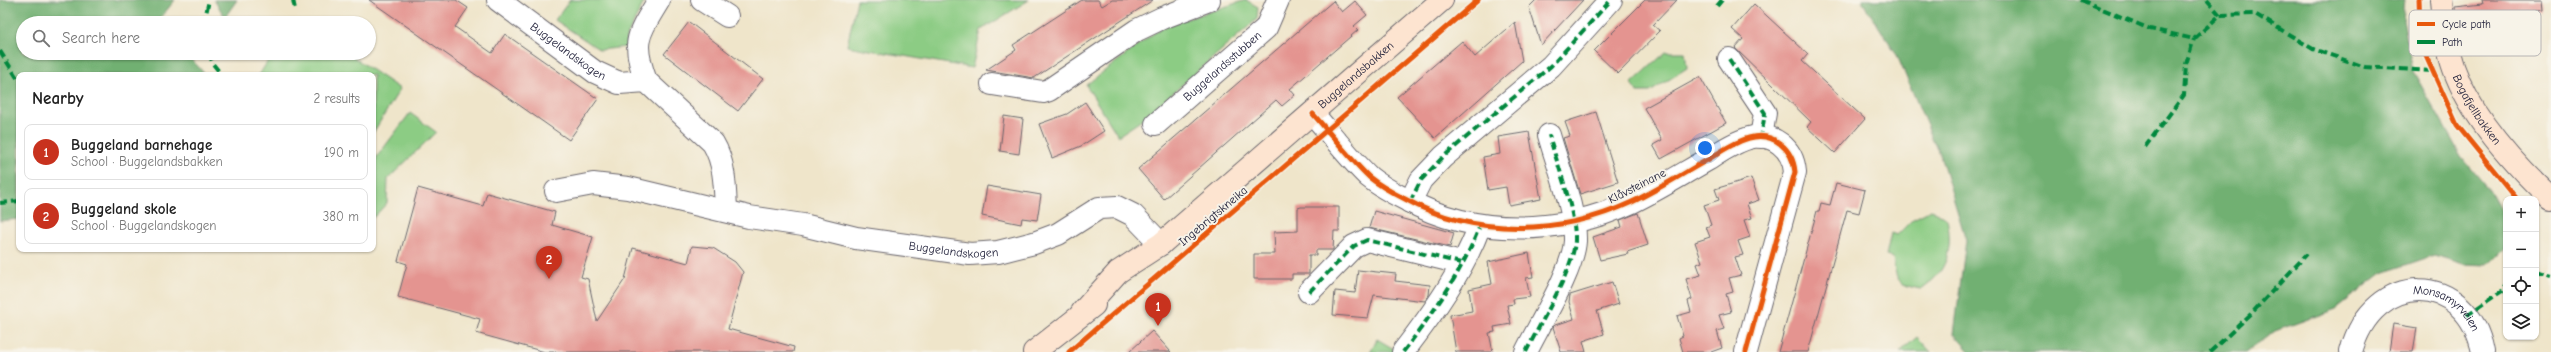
<!DOCTYPE html>
<html lang="en">
<head>
<meta charset="utf-8">
<style>
	:root { --surface:#fff; --page:#f2f2f2; --text:#222; --muted:#767676; --line:#e0e0e0; --accent:#c8321e }
	body { margin:0; font-family:"Comic Neue",sans-serif; background:var(--page); color:var(--text) }
	.controls { position:absolute; right:12px; bottom:12px; display:grid; overflow:hidden; border-radius:8px; box-shadow:0 1px 3px #0004 }
	.controls button { width:36px; height:36px; display:grid; place-items:center; padding:0; border:0; border-bottom:1px solid var(--line); background:var(--surface); color:var(--text); font:20px sans-serif }
	.you { position:absolute; left:1705px; top:148px; width:14px; height:14px; margin:-10px; border:3px solid #fff; border-radius:50%; background:#1a73e8; box-shadow:0 0 0 6px #1a73e833 }
	.badge { display:grid; place-items:center; width:26px; height:26px; border-radius:50%; background:var(--accent); color:#fff; font-size:13px; font-weight:700 }
	.pin { position:absolute; translate:-50% -33px; filter:drop-shadow(0 1px 2px #0008) }
	.pin::after { content:''; position:absolute; top:21px; width:14px; height:12px; background:inherit; clip-path:polygon(0 0,100% 0,50% 100%) }
	.list { margin:0; padding:0; list-style:none }
	h2 { display:flex; justify-content:space-between; align-items:center; height:52px; margin:0; padding:0 16px; font-size:17px }
	h2 small { font-size:13px; font-weight:400; color:var(--muted) }
	.list li { display:grid; grid-template-columns:26px 1fr auto; gap:12px; align-items:center; box-sizing:border-box; height:56px; margin:0 8px 8px; padding:0 8px; border:1px solid var(--line); border-radius:8px }
	.list b { display:block; font-size:15px; white-space:nowrap }
	.list p { margin:0; font-size:13px; white-space:nowrap; color:var(--muted) }
	.list em { font-size:13px; font-style:normal; color:var(--muted) }
	.icon { flex:none; width:22px; height:22px; fill:none; stroke:currentColor; stroke-width:2; stroke-linecap:round; stroke-linejoin:round }
	.map { position:relative; flex:none; width:2551px; height:352px; overflow:hidden }
	.search { position:absolute; background:var(--surface); box-shadow:0 1px 3px #0004; left:16px; top:16px; width:360px; height:44px; display:flex; align-items:center; gap:10px; box-sizing:border-box; padding:0 14px; border-radius:22px; color:var(--muted); font-size:15px }
	.panel { position:absolute; background:var(--surface); box-shadow:0 1px 3px #0004; left:16px; top:72px; width:360px; height:180px; border-radius:8px }
	.map>svg:first-child { display:block }
</style>
</head>
<body>
<div class="map">
<svg width="2551" height="352" viewBox="0 0 2551 352">
	<rect width="100%" height="100%" fill="#f7f3e8"/>
	<filter id="ink" filterUnits="userSpaceOnUse"><feTurbulence type="fractalNoise" baseFrequency=".025" numOctaves="2"/><feDisplacementMap in="SourceGraphic" scale="8" xChannelSelector="R" yChannelSelector="G"/><feConvolveMatrix kernelMatrix="1 2 1 2 8 2 1 2 1" color-interpolation-filters="sRGB"/></filter>
	<filter id="wash" filterUnits="userSpaceOnUse"><feTurbulence type="fractalNoise" baseFrequency=".012" numOctaves="4" result="noise"/><feDisplacementMap in="SourceGraphic" scale="16" xChannelSelector="R" yChannelSelector="G"/><feGaussianBlur stdDeviation="0.9" result="paint"/><feColorMatrix in="noise" values="0 0 0 0 0 0 0 0 0 0 0 0 0 0 0 0 0 1.4 0 .05"/><feComposite in="paint" operator="in"/></filter>
	<g filter="url(#wash)">
		<rect width="100%" height="100%" fill="#efe5ca"/>
		<path fill="#8ccc84" stroke="#577760" d="M570,0H645L626,38V47L600,50L555,20Z
			M857,0H1029L981,30L972,68L847,46Z
			M1246,0L1258,7L1257,19L1142,120L1118,136L1086,85L1162,27Z
			M1666,52H1685L1687,68L1650,92H1637L1632,83Z
			M273,53H347L400,89L373,133V75H259Z
			M410,113L436,132L388,179L387,203L373,218V162Z
			M1931,210L1937,212L1947,219C1953,249 1948,272 1921,289C1898,285 1896,281 1893,258L1886,256L1891,233L1897,235L1913,219Z
			M1917,337L1931,352H1900Z
			M1377,339L1399,352H1370Z"/>
		<path fill="#71b072" stroke="#4a6956" d="M0,0H175L158,21L160,23H23V53H186L203,72L202,75H19V219L0,221Z
			M214,0H237L225,17Z
			M1861,0H2405L2403,20L2413,71L2461,156L2489,190L2506,220L2505,248L2488,265L2463,264L2435,255L2382,273L2336,309L2275,331L2246,352H1970L1954,334L1966,240L1942,161L1896,53Z"/>
		<g id="blocks">
			<path fill="#e49490" d="M369,0H456L468,8L455,27L492,53L505,34L598,99L569,140Z
				M1082,0H1098L1102,6L1112,0H1153L1034,78L986,70L1016,50L1013,45Z
				M1536,0H1583L1541,45L1529,7Z
				M1645,0H1677L1653,25L1660,31L1618,74L1594,51Z
				M2482,0H2542L2543,10L2509,15L2510,19L2457,26L2455,7L2483,4Z
				M1333,1L1342,12L1355,1L1367,15L1354,26L1358,30L1290,89L1295,95L1282,106L1276,100L1164,199L1138,169Z
				M1754,4L1808,54L1802,61L1865,119L1835,153L1807,127L1811,122L1735,48L1743,39L1732,29Z
				M689,22L763,79L738,111L664,54Z
				M1515,22L1522,61L1435,138L1397,97L1462,41L1475,57Z
				M1700,77L1726,123L1661,159L1653,145L1662,140L1644,108Z
				M1085,102L1104,131L1081,146L1052,158L1039,124L1067,114Z
				M1596,112L1618,182L1580,194L1563,138L1570,136L1565,122Z
				M1004,116L1023,119L1019,154L1000,151Z
				M1529,132L1541,199L1509,205L1506,187L1488,190L1483,157L1500,154L1498,137Z
				M1751,178L1759,200L1747,204L1752,218L1744,220L1750,237L1738,241L1743,255L1735,257L1741,275L1729,278L1733,292L1726,294L1731,312L1719,315L1724,329L1717,331L1722,348L1711,352H1683L1679,338L1683,336L1677,316L1691,312L1688,301L1692,299L1686,279L1701,275L1697,264L1702,262L1695,242L1710,237L1706,227L1711,225L1704,205L1719,200L1715,189Z
				M1836,183L1865,190L1859,213L1847,210L1808,352H1778L1817,211H1819L1821,203L1830,205Z
				M987,186L1041,195L1037,220L1022,218L1021,224L982,216Z
				M418,188L483,206L487,193L555,212L552,225L593,237L581,277L588,279L597,321L625,279L633,248L688,263L692,246L713,248L735,262L743,272L728,329L794,347L793,352H545L476,333L480,319L398,297L407,264L398,261Z
				M1301,207H1339V231H1334L1333,250H1316V255H1309V274H1292V279H1254V254H1275L1274,232L1298,231V208Z
				M1374,211L1454,233L1450,247L1369,228Z
				M1638,213L1648,245L1627,252L1628,254L1600,260L1593,237L1622,227L1620,220Z
				M1529,253L1533,277L1526,278L1530,297L1513,299L1514,304L1507,305L1511,324L1494,327L1495,332L1489,333L1493,352H1456L1450,315L1472,311L1469,289L1492,284L1488,262Z
				M1358,270L1396,274L1395,281L1430,285L1429,295L1425,301L1374,295L1368,318L1333,315L1335,291L1355,293Z
				M1612,282L1619,304L1597,311L1604,334L1583,341L1586,352H1561L1553,327L1555,325L1574,319L1569,302L1570,295Z
				M2393,324L2417,328L2413,352H2389Z
				M1152,331L1171,352H1129Z"/>
		</g>
	</g>
	<g filter="url(#ink)">
		<use href="#blocks" fill-opacity="0" stroke="#6a666d" stroke-width="1"/>
		<g fill="none" stroke-linecap="round" stroke-linejoin="round">
			<defs>
				<g id="street">
					<path id="s1" d="M498,0L595,72L619,83L646,81L713,143C725,163 725,187 726,211"/>
					<path d="M702,0L727,16"/>
					<path d="M1729,59L1765,113L1761,137"/>
					<path d="M646,81C631,41 638,35 659,0"/>
					<path d="M992,84L1043,92L1049,90L1137,30L1162,18L1209,0"/>
					<path d="M1313,114C1331,134 1349,158 1369,177C1380,186 1393,193 1405,199C1475,238 1561,235 1632,202C1659,189 1684,173 1709,159C1721,151 1735,142 1749,138C1773,131 1793,149 1795,172L1746,352"/>
					<path id="s2" d="M1156,124L1266,28L1278,0"/>
					<path id="s3" d="M556,191L593,184L628,188L749,217L803,225L856,238L970,254L998,252L1034,243L1058,234L1099,208L1117,207L1133,215L1161,244"/>
					<path d="M1410,202L1421,180L1443,157L1551,66L1611,0"/>
					<path d="M1309,292L1354,246L1367,240L1461,263"/>
					<path d="M1403,352C1433,313 1463,271 1480,225"/>
					<path d="M1526,352C1540,323 1573,271 1575,241C1576,212 1557,164 1549,135"/>
					<path id="s4" d="M2351,352C2373,269 2467,270 2483,352"/>
				</g>
				<g id="secondary">
					<path id="s5" d="M2441,0C2443,23 2446,47 2454,69C2471,117 2515,165 2551,199"/>
					<path id="s6" d="M1082,312L1118,272L1161,244L1442,0"/>
					<path d="M1034,352L1094,305"/>
				</g>
			</defs>
			<use href="#street" stroke="#6a666d" stroke-width="24"/>
			<use href="#secondary" stroke="#6a666d" stroke-width="24"/>
			<use href="#street" stroke="#fff" stroke-width="22"/>
			<use href="#secondary" stroke="#fde4d0" stroke-width="22"/>
			<path stroke="#00873e" stroke-width="4" stroke-dasharray="8 4" stroke-linecap="butt" d="M293,0L295,9
				M2081,0L2150,29L2194,39L2220,15L2255,14L2313,49L2365,67L2432,71
				M2207,0L2220,15
				M1717,6L1722,0
				M204,23L209,0
				M0,51L19,81
				M209,53L213,64L222,75
				M1729,59L1765,113L1761,137H1764
				M2145,147L2184,95L2186,64L2194,39
				M1410,202L1421,180L1443,157L1551,66L1611,0
				M0,203L19,201
				M2536,272L2551,277
				M1309,292L1354,246L1367,240L1461,263
				M2467,315L2502,291L2506,284
				M1403,352C1433,313 1463,271 1480,225
				M1526,352C1540,323 1573,271 1575,241C1576,212 1557,164 1549,135
				M2210,352L2251,314L2307,254"/>
			<defs>
				<path id="cycleway" d="M2419,0L2421,45L2457,125L2517,199
					M1313,114C1331,134 1349,158 1369,177C1380,186 1393,193 1405,199C1475,238 1561,235 1632,202C1659,189 1684,173 1709,159C1721,151 1735,142 1749,138C1773,131 1793,149 1795,172L1746,352
					M1069,352L1478,0"/>
			</defs>
			<use href="#cycleway" stroke="#f7f3e8" stroke-width="8"/>
			<use href="#cycleway" stroke="#e8590c" stroke-width="5"/>
		</g>
	</g>
	<g text-anchor="middle" dominant-baseline="central" stroke-width="4" stroke-linejoin="round" paint-order="stroke">
		<g font-size="12" fill="#22223b" stroke="#f7f3e8">
			<text stroke="none"><textPath href="#s1" startOffset="87">Buggelandskogen</textPath></text>
			<text stroke="none"><textPath href="#s2" startOffset="88">Buggelandsstubben</textPath></text>
			<text stroke="none"><textPath href="#s6" startOffset="363">Buggelandsbakken</textPath></text>
			<text stroke="none"><textPath href="#s5" startOffset="117">Bogafjellbakken</textPath></text>
			<text transform="translate(1637 186) rotate(-27)">Klåvsteinane</text>
			<text transform="translate(1213 216) rotate(-40)">Ingebrigtskneika</text>
			<text stroke="none"><textPath href="#s3" startOffset="405">Buggelandskogen</textPath></text>
			<text stroke="none"><textPath href="#s4" startOffset="133">Monsamyrveien</textPath></text>
		</g>
	</g>
	<rect x="2409" y="10" width="132" height="46" rx="6" fill="#f7f3e8" stroke="#b7b4b4" stroke-width="1"/>
	<rect x="2417" y="22" width="18" height="4" fill="#e8590c"/>
	<rect x="2417" y="40" width="18" height="4" fill="#00873e"/>
	<g font-size="11" fill="#22223b">
		<text x="2442" y="28">Cycle path</text>
		<text x="2442" y="46">Path</text>
	</g>
</svg>
<div class="controls">
<button>+</button>
<button>−</button>
<button><svg class="icon" aria-label="locate" viewBox="0 0 24 24"><circle cx="12" cy="12" r="6"/><path d="M12 2v4M12 18v4M2 12h4M18 12h4"/></svg></button>
<button><svg class="icon" aria-label="layers" viewBox="0 0 24 24"><path d="M12 4l9 5-9 5-9-5zM3 14l9 5 9-5"/></svg></button>
</div>
<div class="you"></div>
<div class="pin badge" style="left:1158px;top:326px">1</div>
<div class="pin badge" style="left:549px;top:279px">2</div>
<div class="search"><svg class="icon" aria-label="search" viewBox="0 0 24 24"><circle cx="10" cy="10" r="6"/><path d="M15 15l6 6"/></svg>Search here</div>
<section class="panel">
<h2>Nearby<small>2 results</small></h2>
<ul class="list">
<li><span class="badge">1</span><div><b>Buggeland barnehage</b><p>School · Buggelandsbakken</p></div><em>190 m</em></li>
<li><span class="badge">2</span><div><b>Buggeland skole</b><p>School · Buggelandskogen</p></div><em>380 m</em></li>
</ul>
</section>
</div>
</body>
</html>
